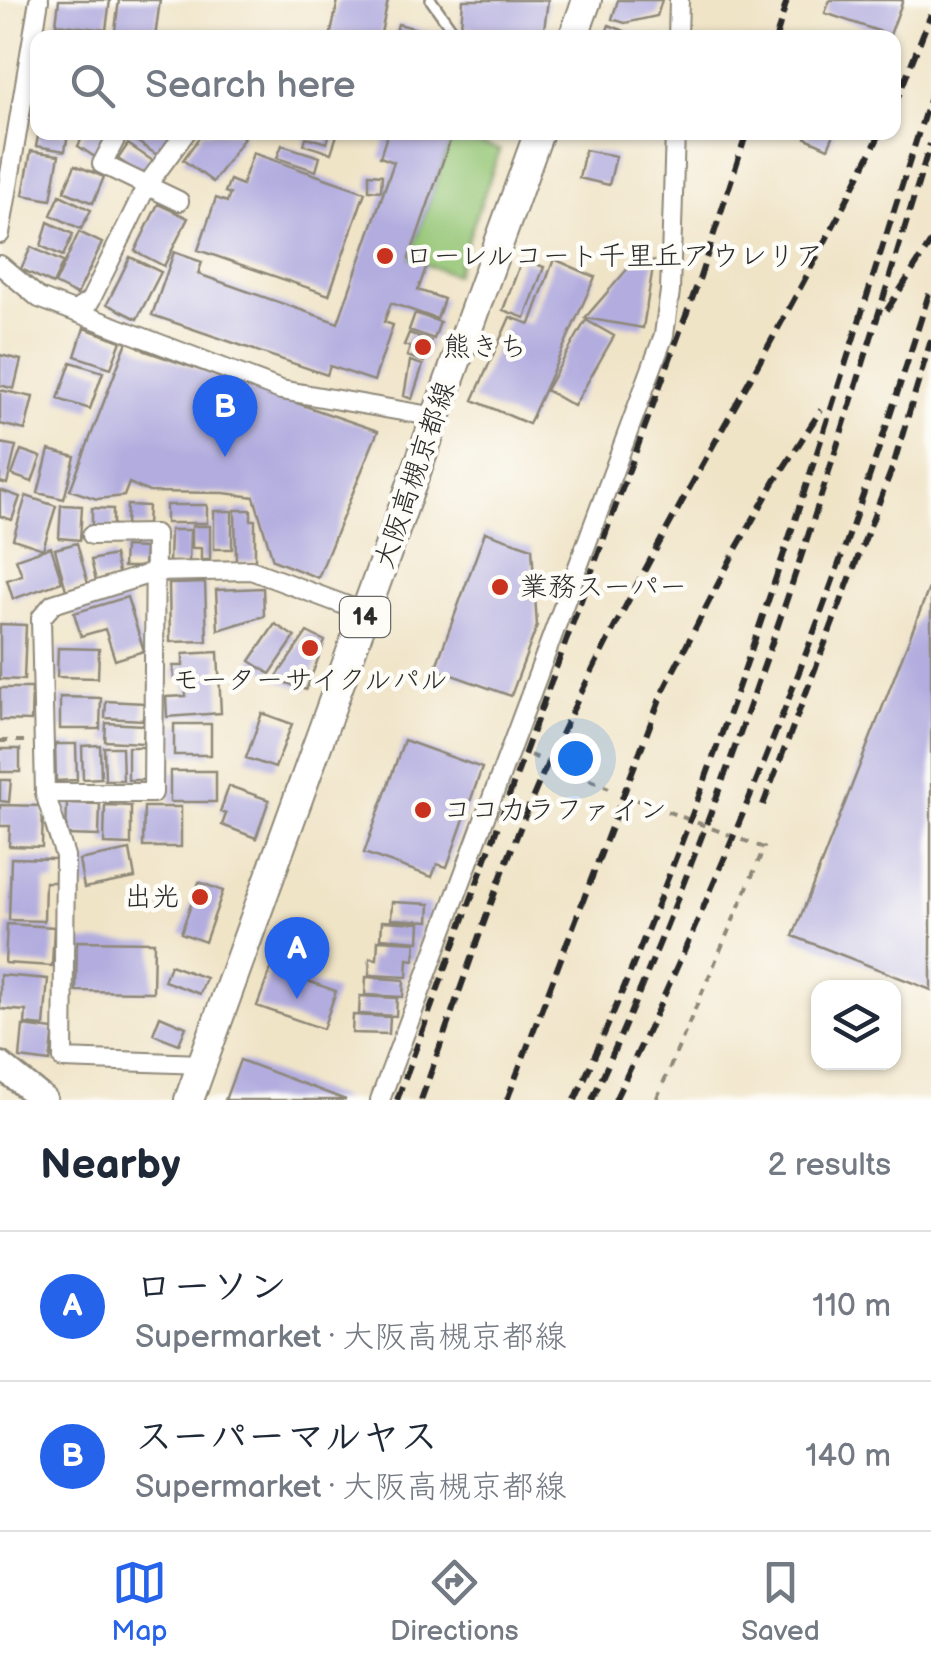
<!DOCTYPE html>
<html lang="en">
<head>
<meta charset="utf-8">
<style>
	:root { --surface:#fff; --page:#f2f2f3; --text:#1f2937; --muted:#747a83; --line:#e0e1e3; --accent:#2563eb }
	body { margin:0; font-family:"Balsamiq Sans","Klee One",sans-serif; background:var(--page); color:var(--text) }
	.controls { position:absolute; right:30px; bottom:30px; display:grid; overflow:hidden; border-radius:20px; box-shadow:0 2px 8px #0004 }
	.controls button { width:90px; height:90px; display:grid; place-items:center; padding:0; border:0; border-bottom:2px solid var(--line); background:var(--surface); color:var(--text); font:50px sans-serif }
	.you { position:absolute; left:575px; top:758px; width:35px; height:35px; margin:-25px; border:8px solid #fff; border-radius:50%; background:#1a73e8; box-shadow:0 0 0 15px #1a73e833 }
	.badge { display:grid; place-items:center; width:65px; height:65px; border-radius:50%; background:var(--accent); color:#fff; font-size:32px; font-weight:700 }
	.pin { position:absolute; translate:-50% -82px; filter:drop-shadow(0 2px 5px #0008) }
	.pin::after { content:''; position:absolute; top:52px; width:35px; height:30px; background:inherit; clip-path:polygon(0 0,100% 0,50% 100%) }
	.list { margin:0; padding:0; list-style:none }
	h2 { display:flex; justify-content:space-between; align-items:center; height:130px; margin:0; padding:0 40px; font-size:42px }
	h2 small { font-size:32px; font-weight:400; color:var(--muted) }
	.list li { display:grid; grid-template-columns:65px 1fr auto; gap:30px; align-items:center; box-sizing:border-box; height:150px; padding:0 40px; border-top:2px solid var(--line) }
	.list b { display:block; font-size:38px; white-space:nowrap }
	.list p { margin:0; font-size:32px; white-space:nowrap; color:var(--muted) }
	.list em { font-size:32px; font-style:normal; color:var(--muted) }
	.icon { flex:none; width:55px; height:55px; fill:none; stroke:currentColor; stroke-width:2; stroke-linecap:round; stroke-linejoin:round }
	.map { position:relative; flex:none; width:931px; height:1100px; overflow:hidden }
	.search { position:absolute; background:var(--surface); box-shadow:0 2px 8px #0004; left:30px; right:30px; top:30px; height:110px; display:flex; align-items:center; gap:25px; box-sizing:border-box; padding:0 35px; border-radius:20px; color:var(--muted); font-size:38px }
	.sheet { height:430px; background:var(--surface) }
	nav { display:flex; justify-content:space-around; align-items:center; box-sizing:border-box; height:140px; border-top:2px solid var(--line); background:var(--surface); font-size:28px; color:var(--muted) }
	nav a { display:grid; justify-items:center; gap:5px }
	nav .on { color:var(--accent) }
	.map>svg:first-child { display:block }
</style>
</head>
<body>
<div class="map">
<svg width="931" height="1100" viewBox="0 0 931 1100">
	<rect width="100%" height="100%" fill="#fdfcf7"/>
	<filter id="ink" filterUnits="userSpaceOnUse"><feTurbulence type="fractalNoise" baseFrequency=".01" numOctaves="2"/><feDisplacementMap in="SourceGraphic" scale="20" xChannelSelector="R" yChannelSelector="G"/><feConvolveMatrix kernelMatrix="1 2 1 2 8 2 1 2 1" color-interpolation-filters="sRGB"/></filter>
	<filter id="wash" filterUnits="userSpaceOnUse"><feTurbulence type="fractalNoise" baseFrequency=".0048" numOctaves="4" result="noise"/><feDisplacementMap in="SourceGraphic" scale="40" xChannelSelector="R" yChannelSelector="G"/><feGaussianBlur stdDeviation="2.25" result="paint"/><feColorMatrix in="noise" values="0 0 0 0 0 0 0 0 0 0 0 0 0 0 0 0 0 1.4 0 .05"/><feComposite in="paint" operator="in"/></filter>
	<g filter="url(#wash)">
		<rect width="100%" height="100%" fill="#f0e4c7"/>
		<path fill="#95c676" stroke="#607850" stroke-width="2.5" d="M452,135L500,150L455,275L409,259Z"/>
		<g id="blocks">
			<path fill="#b3addf" d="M59,0H110L106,30L56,24Z
				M119,0H160L155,38H114Z
				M338,0H388L380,38H330Z
				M463,0H548L543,37L461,27Z
				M618,0H662L657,16L625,23L612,19Z
				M830,0H903L890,35L825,13Z
				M398,24L429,32L433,38H394Z
				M609,25L640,37V38H604Z
				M39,132L68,134L65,151L36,146Z
				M85,132H111L95,157L78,146Z
				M132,132H176L160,157L129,136Z
				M203,132H237L244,138L213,182L183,160Z
				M330,132H338L331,153L304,145L306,137L327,143Z
				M388,132L452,135L409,259L427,265L418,290L444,299L437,319L391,303L384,322L393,325L374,381L330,366L327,375L152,315L174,252L202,262L198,274L338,323L394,162L380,157Z
				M808,132H835L828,148L806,138Z
				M128,144L159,165L149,180L118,159Z
				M282,145L320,157L316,171L277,158Z
				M585,150L616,156L609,185L579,178Z
				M31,151L59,155L51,200L23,195Z
				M253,153L365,192L329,295L198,250L216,198L227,202L230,194L225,192L230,180L242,185Z
				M75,165L104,177L93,203L64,191Z
				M369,174L382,175L381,191L369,190Z
				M60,195L91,210L81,229L51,215Z
				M158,204L188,218L164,266L135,251Z
				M48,222L73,234L63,256L41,246Z
				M79,232L102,243L77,295L55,284Z
				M31,247L63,262L53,284L21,269Z
				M130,257L161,272L137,319L107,304Z
				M637,258L654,261L643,328L585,318Z
				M522,259L544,267L525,318L503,310Z
				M554,259L595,277L529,424L473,400L510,317L530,324Z
				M415,313L440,322L434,339L409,330Z
				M586,320L614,336L574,406L546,390Z
				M84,328L121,341L111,368L75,356Z
				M409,333L431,341L424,362L407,356L410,347L404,345Z
				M128,339L145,351L378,431L318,578L273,560L254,497L224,493L149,492L129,483L124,496L97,499L70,490Z
				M0,355L21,360L14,389L0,385Z
				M410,361L423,365L412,399L404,396Z
				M71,362L103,372L90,409L58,399Z
				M0,390L33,397L25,430L0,424Z
				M0,443L16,446L7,484L0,482Z
				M21,450L41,457L32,482L12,475Z
				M49,450L75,457L64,499L38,493Z
				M0,490L20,497L12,520L0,516Z
				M26,496L56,506L43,549L13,539Z
				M61,505L82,506L80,540L59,538Z
				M127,505L148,506L147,526L126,525Z
				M166,505H207V523H166Z
				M92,508L113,509V529L92,528Z
				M235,510H251V520H255V561L236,562Z
				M214,511H232V549H214Z
				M192,526H210V560H201V548H192Z
				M170,530H190L189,564L169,563Z
				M485,532L532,548L537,626L511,696L435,669Z
				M77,543L88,584L66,590L55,549Z
				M51,547L62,582L13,599L7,580L22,575L16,559Z
				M124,547L145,548L144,567H123Z
				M114,555L119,576L96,581L91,560Z
				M205,583L207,641L170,642L169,584Z
				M931,583V990L793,936Z
				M263,588L264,616L218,630L216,590Z
				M127,597L144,651L115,660L105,629L81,636L74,613Z
				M0,624L26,625L24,680L0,679Z
				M275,624L295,637L270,674L250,661Z
				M307,632L325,641L306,690L275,679Z
				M58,648L99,649L98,678L57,677Z
				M218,652L221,713L167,717L166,697L186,696L185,678L174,679L173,666H183V654Z
				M0,688H32L31,721L0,720Z
				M60,697L101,698L100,729H60Z
				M106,701L144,703L143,720L105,718Z
				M262,713L292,724L275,768L246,758Z
				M106,723L144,725L143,743L105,741Z
				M174,724H211V755H174Z
				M404,740L482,768L447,867L437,864L432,877L364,853Z
				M55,744H76L77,780L56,781Z
				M100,745L101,778L83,779L82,746Z
				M104,747H122L123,780H105Z
				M128,747H146V780H128Z
				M0,749H20V772H0Z
				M170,771H216V802H170Z
				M0,780H11L9,802L0,801Z
				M229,786L269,800L256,838L222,825L226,814L220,812Z
				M67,803L100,804L99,836L66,835Z
				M0,805L43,806L42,847L9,846L10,826H0Z
				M105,805L131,806V845L104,844Z
				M144,807H181V847H143Z
				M130,850L135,878L84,888L79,860Z
				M11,858L56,859L55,882H45L44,921L9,920Z
				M199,882L223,891L205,942L181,933Z
				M392,902L430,904L429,921L391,919Z
				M382,921L420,923L419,941L381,938Z
				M7,924L54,927L52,966L5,963Z
				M378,940L416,942L414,960L408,959L407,977L369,975L370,958L377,959Z
				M77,941L154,942L153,992L76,991Z
				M170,965L206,978L200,994L164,981Z
				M271,968L336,991L323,1029L257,1006Z
				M0,975L48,979L44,1026L25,1024L26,1011L0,1009Z
				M366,977L404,980L403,997L365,995Z
				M360,996L397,998L396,1016L359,1014Z
				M353,1015L390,1017L389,1034L352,1033Z
				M160,1016L186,1027L179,1044L153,1034Z
				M23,1026L54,1030L50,1062L20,1058Z
				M240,1060L346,1100H225Z"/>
		</g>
	</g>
	<g filter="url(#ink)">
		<use href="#blocks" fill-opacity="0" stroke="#8e8879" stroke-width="2.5"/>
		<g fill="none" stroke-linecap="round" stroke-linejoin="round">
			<defs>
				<path id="lane" d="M431,0L458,38"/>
				<path id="street" d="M678,38L679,0
					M119,132L102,164L179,201
					M0,234L39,0
					M0,265L39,298L281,390L436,417
					M75,311L90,301L147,185L186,132
					M45,793H153L155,534L92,535
					M202,1064L63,1059L65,856L45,793L41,618L53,604L155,572L251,570L366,613
					M380,1100L664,335L670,291L675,132"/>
				<path id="secondary" d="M0,1065L44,1100"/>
				<path id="primary" d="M573,38L587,0
					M189,1100L539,132"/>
			</defs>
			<use href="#lane" stroke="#8e8879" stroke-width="14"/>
			<use href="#street" stroke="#8e8879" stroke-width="22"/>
			<use href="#secondary" stroke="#8e8879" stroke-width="30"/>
			<use href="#primary" stroke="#8e8879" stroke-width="32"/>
			<path stroke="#8e8879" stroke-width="4" stroke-dasharray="8 8" stroke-linecap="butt" d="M0,741H25
				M530,755L609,788
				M637,800L764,848L656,1100"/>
			<use href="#lane" stroke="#fff" stroke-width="9"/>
			<use href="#street" stroke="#fff" stroke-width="18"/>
			<use href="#secondary" stroke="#fff" stroke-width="25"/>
			<use href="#primary" stroke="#fff" stroke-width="28"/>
			<path stroke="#2b2b2b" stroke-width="6" stroke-dasharray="15 8" stroke-linecap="butt" d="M776,38L787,0
				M894,107L931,14
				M887,310L931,242
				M763,805L893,466L931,340
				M397,1100L699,280L747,132
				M421,1100C466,975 507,846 565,726C662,524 782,334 881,132
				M507,1100L663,691L736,549L775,481L821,410
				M575,1100C722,775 823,432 931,94
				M592,1100C732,792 833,467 930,144
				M615,1100C742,838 845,565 931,287"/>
		</g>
	</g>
	<g fill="#c8321e" stroke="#fdfcf7" stroke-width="4">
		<circle cx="385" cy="256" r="10"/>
		<circle cx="423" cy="347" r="10"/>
		<circle cx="500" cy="587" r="10"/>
		<circle cx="310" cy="648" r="10"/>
		<circle cx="423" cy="810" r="10"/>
		<circle cx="200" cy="897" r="10"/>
	</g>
	<g text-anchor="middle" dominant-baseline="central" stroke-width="9" stroke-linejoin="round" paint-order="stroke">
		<rect fill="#fdfcf7" stroke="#6a6a68" stroke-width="2.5" x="340" y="597" width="50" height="40" rx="8"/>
		<g font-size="25" font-weight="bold" fill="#2b2b2b">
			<text x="365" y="617">14</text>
		</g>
		<g font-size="28" fill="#2b2b2b" stroke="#fdfcf7" text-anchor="start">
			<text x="405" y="256">ローレルコート千里丘アウレリア</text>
			<text x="443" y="347">熊きち</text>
			<text x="520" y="587">業務スーパー</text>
			<text x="310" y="680" text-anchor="middle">モーターサイクルパル</text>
			<text x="443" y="810">ココカラファイン</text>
			<text x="180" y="897" text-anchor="end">出光</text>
		</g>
		<g font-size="28" fill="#2b2b2b" stroke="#fdfcf7">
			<text transform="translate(415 475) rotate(-71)">大阪高槻京都線</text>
		</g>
	</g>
</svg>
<div class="controls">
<button><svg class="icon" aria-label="layers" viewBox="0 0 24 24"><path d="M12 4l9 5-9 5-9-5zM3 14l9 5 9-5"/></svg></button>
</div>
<div class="you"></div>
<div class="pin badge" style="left:297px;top:999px">A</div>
<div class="pin badge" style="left:225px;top:457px">B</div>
<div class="search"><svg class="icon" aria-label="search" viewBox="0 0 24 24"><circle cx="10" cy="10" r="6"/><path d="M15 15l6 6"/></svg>Search here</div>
</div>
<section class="sheet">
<h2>Nearby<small>2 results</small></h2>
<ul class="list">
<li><span class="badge">A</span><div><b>ローソン</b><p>Supermarket · 大阪高槻京都線</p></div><em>110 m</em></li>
<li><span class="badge">B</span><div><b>スーパーマルヤス</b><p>Supermarket · 大阪高槻京都線</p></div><em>140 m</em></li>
</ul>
</section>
<nav>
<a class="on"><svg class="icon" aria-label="map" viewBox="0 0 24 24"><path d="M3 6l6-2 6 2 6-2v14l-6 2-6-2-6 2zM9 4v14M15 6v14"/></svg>Map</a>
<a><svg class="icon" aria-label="directions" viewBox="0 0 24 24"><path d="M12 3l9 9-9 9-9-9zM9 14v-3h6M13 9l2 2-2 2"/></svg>Directions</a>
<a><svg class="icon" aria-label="saved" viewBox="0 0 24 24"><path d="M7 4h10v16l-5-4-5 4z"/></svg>Saved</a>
</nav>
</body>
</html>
